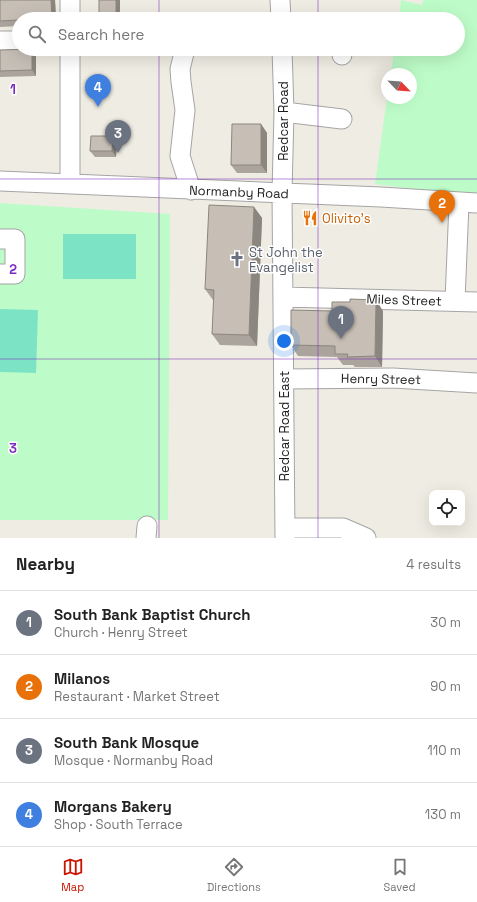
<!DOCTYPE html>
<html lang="en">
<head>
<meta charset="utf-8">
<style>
	:root { --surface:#fff; --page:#f2f2f2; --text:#222; --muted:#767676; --line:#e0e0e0; --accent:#cb1400 }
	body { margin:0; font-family:"Space Grotesk",sans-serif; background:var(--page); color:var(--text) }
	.controls { position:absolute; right:12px; bottom:12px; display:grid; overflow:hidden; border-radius:8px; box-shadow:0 4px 16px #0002 }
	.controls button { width:36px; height:36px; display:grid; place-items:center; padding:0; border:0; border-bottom:1px solid var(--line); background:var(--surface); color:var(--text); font:20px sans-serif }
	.compass { position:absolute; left:381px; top:68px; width:36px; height:36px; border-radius:50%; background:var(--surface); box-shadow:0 4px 16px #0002; rotate:115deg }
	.you { position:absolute; left:284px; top:341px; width:14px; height:14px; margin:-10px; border:3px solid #fff; border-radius:50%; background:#1a73e8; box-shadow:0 0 0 6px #1a73e833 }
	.badge { display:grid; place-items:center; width:26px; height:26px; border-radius:50%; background:var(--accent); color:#fff; font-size:13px; font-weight:700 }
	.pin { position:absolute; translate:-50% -33px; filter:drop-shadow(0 1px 2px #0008) }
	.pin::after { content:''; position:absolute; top:21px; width:14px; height:12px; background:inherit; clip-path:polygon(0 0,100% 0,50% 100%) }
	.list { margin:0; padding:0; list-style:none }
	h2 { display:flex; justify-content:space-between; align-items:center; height:52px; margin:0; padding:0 16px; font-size:17px }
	h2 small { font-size:13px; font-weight:400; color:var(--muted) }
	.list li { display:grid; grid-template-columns:26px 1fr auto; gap:12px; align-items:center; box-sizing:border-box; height:64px; padding:0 16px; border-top:1px solid var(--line) }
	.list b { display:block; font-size:15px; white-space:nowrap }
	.list p { margin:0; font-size:13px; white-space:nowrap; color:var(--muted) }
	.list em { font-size:13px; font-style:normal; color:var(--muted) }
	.icon { flex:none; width:22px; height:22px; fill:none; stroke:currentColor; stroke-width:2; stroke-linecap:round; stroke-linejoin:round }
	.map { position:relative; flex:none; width:477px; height:538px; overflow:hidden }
	.search { position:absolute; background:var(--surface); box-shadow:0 4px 16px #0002; left:12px; right:12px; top:12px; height:44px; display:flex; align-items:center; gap:10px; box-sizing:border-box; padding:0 14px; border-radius:22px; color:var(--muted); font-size:15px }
	.sheet { height:308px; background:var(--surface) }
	nav { display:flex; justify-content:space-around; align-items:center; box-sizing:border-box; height:56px; border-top:1px solid var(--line); background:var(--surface); font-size:11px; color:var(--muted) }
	nav a { display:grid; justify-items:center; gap:2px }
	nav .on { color:var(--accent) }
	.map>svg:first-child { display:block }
</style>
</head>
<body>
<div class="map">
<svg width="477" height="538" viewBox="0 0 477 538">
	<rect width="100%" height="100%" fill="#efece3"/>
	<path fill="#bdfcc8" d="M401,0L422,5L423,0H477V197L375,184L387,98H411V74H391L394,49H458V19H399Z
		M0,203L170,214L168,520H0Z"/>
	<path fill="#7ce3c5" d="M63,234H136V279H63Z
		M0,309L38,310L36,373L0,372Z"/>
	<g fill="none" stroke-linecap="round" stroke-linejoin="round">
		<defs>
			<path id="minor" d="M70,0V19
				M280,0L281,19
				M0,41H19
				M185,49L180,69L181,82L185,110L180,156L191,190
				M282,49L284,112L282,193L285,538
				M342,55V49
				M284,112L342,119
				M0,181L381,197L477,203
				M70,184V49
				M0,239H15V274H0
				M283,297L477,302
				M455,301L459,203
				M284,379L393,378L477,383
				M285,528H343L366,538
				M146,538L147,526"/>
		</defs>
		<use href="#minor" stroke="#a5a5a5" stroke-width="21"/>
		<use href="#minor" stroke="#fff" stroke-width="19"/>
	</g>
	<path fill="#aba49d" d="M0,0H55L56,19H19V26L0,27Z
		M32,49L36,55V76L0,77V50Z
		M261,124L267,133V173H237L231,165Z
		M117,142L116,157H95L90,151Z
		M254,207L262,218L257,346L220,345L212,334L214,300H213L205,289Z
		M383,311L382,367H355L353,365H343L337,357L298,356L291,345Z"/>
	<path fill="#8b867f" d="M51,0H55L56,19H52Z
		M116,0H120V19H116Z
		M32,49L36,55V76L32,70Z
		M261,124L267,133V173L261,165Z
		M113,136L117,142L116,157L112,151Z
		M254,207L262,218L257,346L249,335Z
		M376,300L383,311L382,367L375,356Z"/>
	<path fill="#c7bfb6" stroke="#8b867f" d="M0,0H51L52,19H19V20L0,21Z
		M99,0H116V19H99Z
		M32,49V70L0,71V50Z
		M232,124H261V165H231Z
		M91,136H113L112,151H90Z
		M209,205L254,207L249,335L212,334L214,290L205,289Z
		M350,299L376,300L375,356L347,357L348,354H335V346L291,345V310L332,311V302H350Z"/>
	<path fill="none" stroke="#7b2cbf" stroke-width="1" stroke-opacity="0.55" d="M159,0V19M318,0V19M159,49V538M318,49V538M0,179H477M0,359H477"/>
	<defs>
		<symbol id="restaurant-bare" viewBox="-9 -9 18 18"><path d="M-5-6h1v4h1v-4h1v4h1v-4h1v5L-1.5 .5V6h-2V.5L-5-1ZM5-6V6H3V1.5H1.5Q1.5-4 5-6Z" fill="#e8710a" stroke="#fff" stroke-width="2.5" paint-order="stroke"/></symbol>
		<symbol id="church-bare" viewBox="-9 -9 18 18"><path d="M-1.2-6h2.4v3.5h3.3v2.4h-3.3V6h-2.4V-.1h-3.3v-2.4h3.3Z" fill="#6b7280" stroke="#fff" stroke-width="2.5" paint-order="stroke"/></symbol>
	</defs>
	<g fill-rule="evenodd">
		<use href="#restaurant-bare" x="299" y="207" width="22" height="22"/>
		<use href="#church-bare" x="226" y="248" width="22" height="22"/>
	</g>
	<g text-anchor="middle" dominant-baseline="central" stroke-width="3" stroke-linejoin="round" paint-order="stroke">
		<g font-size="13" fill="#1e1e1e" stroke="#fff">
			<text transform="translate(283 121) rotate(-90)">Redcar Road</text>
			<text transform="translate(239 192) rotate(2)">Normanby Road</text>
			<text transform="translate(404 300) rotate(2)">Miles Street</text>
			<text transform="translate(381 379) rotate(1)">Henry Street</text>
			<text transform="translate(284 426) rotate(-90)">Redcar Road East</text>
		</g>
		<g font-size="13" fill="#c56008" stroke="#fff" text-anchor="start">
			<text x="322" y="218">Olivito's</text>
		</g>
		<g font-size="13" fill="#5b616d" stroke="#fff" text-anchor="start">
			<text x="249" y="252">St John the<tspan x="249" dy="15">Evangelist</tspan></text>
		</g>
	</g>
	<g font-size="13" text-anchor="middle" font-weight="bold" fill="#7b2cbf" stroke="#fff" stroke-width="3" stroke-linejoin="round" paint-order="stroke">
		<text x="13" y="94">1</text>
		<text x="13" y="274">2</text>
		<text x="13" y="453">3</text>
	</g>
</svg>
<div class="controls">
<button><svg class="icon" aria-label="locate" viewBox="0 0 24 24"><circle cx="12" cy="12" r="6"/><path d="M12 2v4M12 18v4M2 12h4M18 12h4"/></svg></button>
</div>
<svg class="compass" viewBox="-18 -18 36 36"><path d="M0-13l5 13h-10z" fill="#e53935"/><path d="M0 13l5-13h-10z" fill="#767676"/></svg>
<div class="you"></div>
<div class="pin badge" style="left:341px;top:339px;background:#6b7280">1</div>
<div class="pin badge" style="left:442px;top:223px;background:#e8710a">2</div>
<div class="pin badge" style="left:118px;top:153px;background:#6b7280">3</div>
<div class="pin badge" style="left:98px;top:107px;background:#3f7fe0">4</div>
<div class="search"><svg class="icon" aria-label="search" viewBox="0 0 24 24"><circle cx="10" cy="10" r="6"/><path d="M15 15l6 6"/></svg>Search here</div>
</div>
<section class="sheet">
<h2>Nearby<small>4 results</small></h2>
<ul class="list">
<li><span class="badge" style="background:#6b7280">1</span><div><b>South Bank Baptist Church</b><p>Church · Henry Street</p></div><em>30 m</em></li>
<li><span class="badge" style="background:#e8710a">2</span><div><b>Milanos</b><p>Restaurant · Market Street</p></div><em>90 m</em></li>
<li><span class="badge" style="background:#6b7280">3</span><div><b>South Bank Mosque</b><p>Mosque · Normanby Road</p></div><em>110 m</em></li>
<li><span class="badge" style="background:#3f7fe0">4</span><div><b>Morgans Bakery</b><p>Shop · South Terrace</p></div><em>130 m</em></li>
</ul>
</section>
<nav>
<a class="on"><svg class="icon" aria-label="map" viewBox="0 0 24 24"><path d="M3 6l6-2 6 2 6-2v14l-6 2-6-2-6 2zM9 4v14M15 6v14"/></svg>Map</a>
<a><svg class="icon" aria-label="directions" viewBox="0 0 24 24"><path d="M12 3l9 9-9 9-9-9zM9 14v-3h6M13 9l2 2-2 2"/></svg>Directions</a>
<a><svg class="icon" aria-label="saved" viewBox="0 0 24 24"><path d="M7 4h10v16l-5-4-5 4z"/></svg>Saved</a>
</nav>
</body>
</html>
